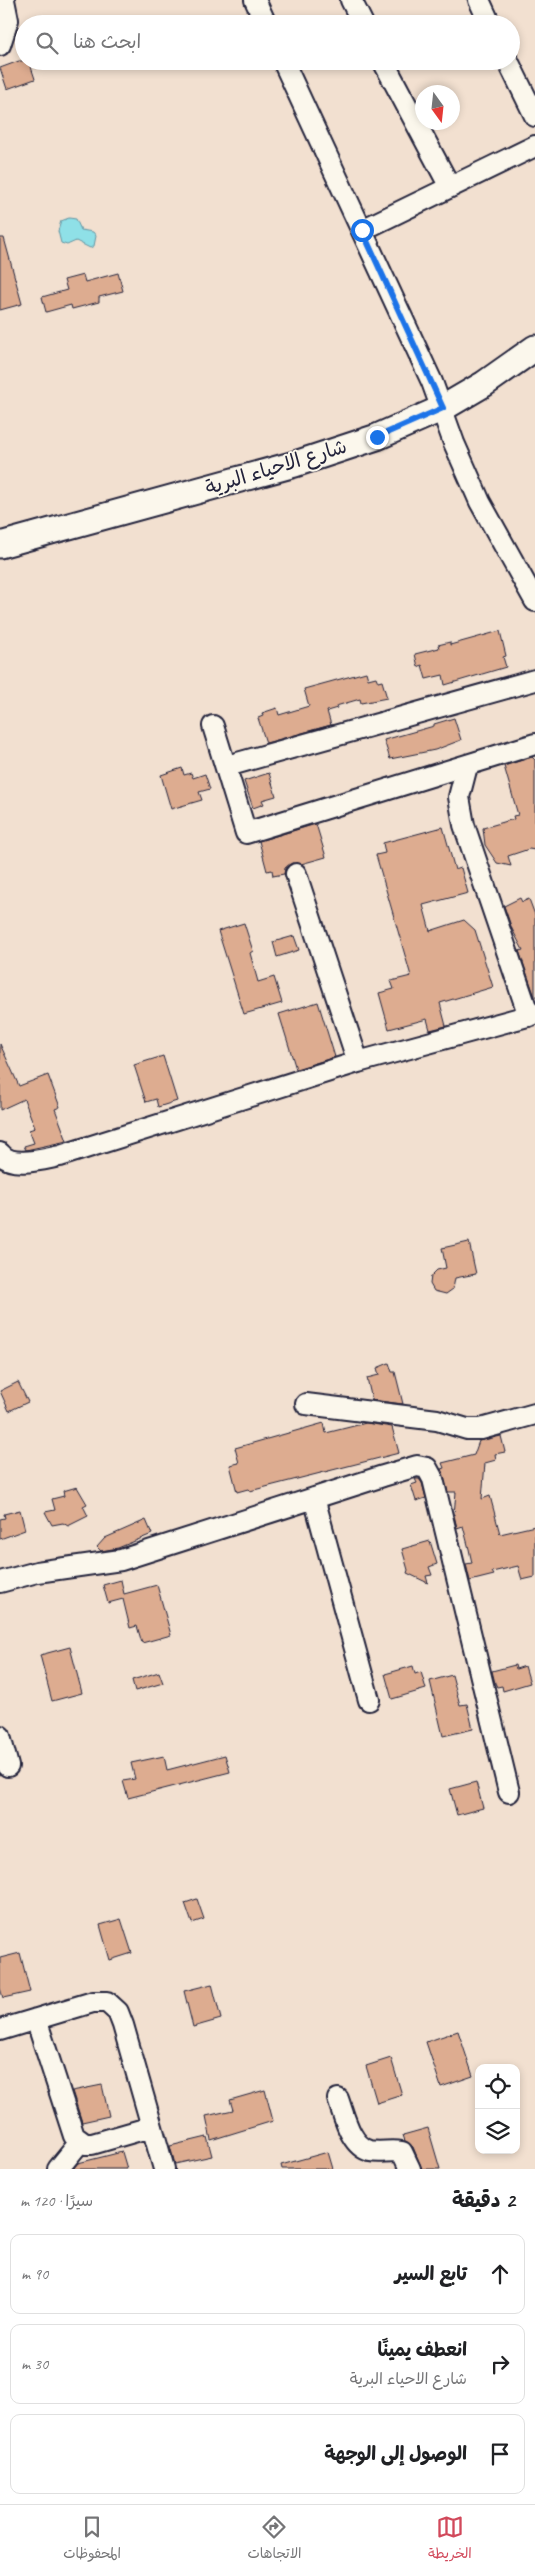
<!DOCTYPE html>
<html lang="ar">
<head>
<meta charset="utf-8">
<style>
	:root { --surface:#fff; --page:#f2f2f2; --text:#202124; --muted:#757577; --line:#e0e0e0; --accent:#d1495b }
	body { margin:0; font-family:Caveat,"Playpen Sans Arabic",sans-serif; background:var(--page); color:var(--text); direction:rtl }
	.controls { position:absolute; right:15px; bottom:15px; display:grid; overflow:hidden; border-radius:10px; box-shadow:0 2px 8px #0003 }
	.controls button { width:45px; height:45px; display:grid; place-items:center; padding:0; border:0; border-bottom:1px solid var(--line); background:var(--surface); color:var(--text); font:25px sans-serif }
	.compass { position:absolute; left:415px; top:85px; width:45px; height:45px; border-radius:50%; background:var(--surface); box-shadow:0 2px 8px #0003; rotate:165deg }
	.stop { position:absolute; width:15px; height:15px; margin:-11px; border:4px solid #1a73e8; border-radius:50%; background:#fff }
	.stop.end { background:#1a73e8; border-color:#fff; box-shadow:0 1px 5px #0008 }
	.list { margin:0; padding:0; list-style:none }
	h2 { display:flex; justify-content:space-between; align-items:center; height:65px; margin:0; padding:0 20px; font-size:21px }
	h2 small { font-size:16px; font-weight:400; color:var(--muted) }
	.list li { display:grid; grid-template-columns:32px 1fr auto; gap:15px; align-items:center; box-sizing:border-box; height:80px; margin:0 10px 10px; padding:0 10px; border:1px solid var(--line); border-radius:10px }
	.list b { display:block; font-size:19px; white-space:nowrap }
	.list p { margin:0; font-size:16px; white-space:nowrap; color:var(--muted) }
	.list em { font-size:16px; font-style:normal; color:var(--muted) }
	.icon { flex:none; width:28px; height:28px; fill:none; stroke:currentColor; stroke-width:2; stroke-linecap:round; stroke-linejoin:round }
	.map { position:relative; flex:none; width:535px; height:2169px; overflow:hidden; direction:ltr }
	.search { position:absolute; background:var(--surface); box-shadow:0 2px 8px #0003; left:15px; right:15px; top:15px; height:55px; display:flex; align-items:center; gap:12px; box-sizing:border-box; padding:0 18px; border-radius:28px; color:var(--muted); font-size:19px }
	.sheet { height:335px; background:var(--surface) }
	nav { display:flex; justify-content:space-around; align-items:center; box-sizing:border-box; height:70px; border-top:1px solid var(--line); background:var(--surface); font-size:14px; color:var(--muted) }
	nav a { display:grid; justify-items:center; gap:2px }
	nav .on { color:var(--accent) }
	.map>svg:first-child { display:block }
</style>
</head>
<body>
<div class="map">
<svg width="535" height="2169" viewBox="0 0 535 2169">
	<rect width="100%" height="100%" fill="#f2e0d0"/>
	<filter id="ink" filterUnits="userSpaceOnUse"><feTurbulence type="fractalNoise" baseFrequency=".02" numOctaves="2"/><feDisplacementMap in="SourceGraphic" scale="10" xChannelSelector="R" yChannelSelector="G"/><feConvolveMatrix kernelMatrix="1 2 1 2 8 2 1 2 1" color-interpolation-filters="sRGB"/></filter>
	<g filter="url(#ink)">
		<path fill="#8fe0e7" stroke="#6394a2" d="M69,218L76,219L81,230L93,232L96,236L94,246L90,248L76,241L67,245L61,243L58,231L61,221Z"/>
		<path fill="#ddac90" stroke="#22223b" d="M19,61H29L35,79L7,89L0,68Z
			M0,238H4L22,304L0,310Z
			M118,273L123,291L99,297V302L72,309L71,305L46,312L42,297L67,290L64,280L83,275L85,282Z
			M500,631L506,656L503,657L506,667L445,685L443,675L426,679L422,665L418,667L415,654L439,648L438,645L450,642V645Z
			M366,672L368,679L376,677L378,682L382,681L387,698L361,703L360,699L336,706L337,708L327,711L331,725L266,743L258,718L263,716L262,713L277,708L279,715L309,706L304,689Z
			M454,718L461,740L435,750L390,759L384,740L434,726V724Z
			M532,757L535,760V850L529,849L508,856L511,866L497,863L485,845L483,828L514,819L513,816L518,815L504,766Z
			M182,768L184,775L191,773L193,778L205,774L210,789L199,792L202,800L171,809L161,775Z
			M269,773L276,796L262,800L264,804L253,808L244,781Z
			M316,824L326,857L301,864L292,863L285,868L284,874L273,876L272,870L267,871L259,841Z
			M443,827L455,870L461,868L468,893L423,905L430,931L464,920L475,930L493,987L440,1003L446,1026L430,1030L427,1019L389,1029L379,993L394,989L391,981L411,976L376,855L385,853L383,843Z
			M520,898L522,902L529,899L535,915V997L519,951L523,950L512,929L504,906Z
			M244,923L253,951L250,953L258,982L274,977L282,1003L244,1014L218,931Z
			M294,936L299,950L277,957L273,942Z
			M318,1002L335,1057L296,1069L279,1014Z
			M0,1044L19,1086L48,1075L60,1107L55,1109L67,1141L26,1150L24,1146L34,1143L29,1130L35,1128L24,1099L0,1110Z
			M163,1056L177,1101L158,1107L156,1099L146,1102L134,1065Z
			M469,1242L476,1274L455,1278L453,1289L446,1294L434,1291L430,1284L431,1276L437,1270L446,1268L442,1248Z
			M389,1363L392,1372H395L403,1404L372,1400L367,1378L379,1375L377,1368Z
			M18,1382L28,1402L9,1411L0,1391Z
			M324,1423L326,1433L366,1423L392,1427L399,1453L250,1491L248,1489L237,1492L230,1465L239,1463L235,1448Z
			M501,1436L505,1452L495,1454L496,1460L485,1463L482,1499L490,1496L500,1534L535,1526V1577L522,1580L518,1566L492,1572L494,1575L470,1581L466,1564L472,1563L469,1549L463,1526L457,1528L454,1515L456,1492H448L441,1469L444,1468L442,1463L474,1455L479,1441Z
			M415,1479H419L422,1483L426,1498L416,1501L411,1485L417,1483Z
			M77,1487L87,1504L83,1506L88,1516L68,1526L63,1523L52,1525L45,1512L55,1510L52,1499L64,1496L63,1491Z
			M20,1510L25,1530L0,1539V1519L5,1518L4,1514Z
			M146,1520L152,1534L118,1548L101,1551L97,1547L105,1538Z
			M430,1541L437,1564L429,1567L432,1575L426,1576L428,1583L407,1573L408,1570L402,1549Z
			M121,1580L124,1594L157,1585L171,1635L142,1643L137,1626L130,1628L123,1599L108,1603L103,1585Z
			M70,1647L82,1693L52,1701L40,1655Z
			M515,1665L516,1669L525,1666L530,1683L503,1691L502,1686L497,1687L495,1683L492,1671Z
			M413,1666L415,1674L421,1672L426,1689L392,1699L385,1674Z
			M159,1672L163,1683L135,1691L132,1680Z
			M452,1675L460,1705L467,1704L473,1729L443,1736L430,1681Z
			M225,1755L230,1772L128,1798L123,1781L135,1779L131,1763L164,1756L167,1770Z
			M476,1782L483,1808L457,1815L450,1789Z
			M197,1899L204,1919L192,1923L185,1903Z
			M121,1919L132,1953L110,1960L100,1925Z
			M20,1953L30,1992L3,1998L0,1988V1958Z
			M212,1984L221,2019L193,2027L184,1991Z
			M458,2031L473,2076L441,2087L426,2042Z
			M391,2058L402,2095L377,2103L366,2066Z
			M102,2085L109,2116L82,2122L72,2091Z
			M265,2090L273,2121L211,2140L206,2116L233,2110L230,2100Z
			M428,2128L440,2169H422L413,2147L405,2141L403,2135Z
			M207,2137L212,2156L175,2164L170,2146Z
			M122,2152L127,2169H73L78,2163Z
			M328,2152L333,2169H282L281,2165Z"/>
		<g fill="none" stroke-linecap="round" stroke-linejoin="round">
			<defs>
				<path id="minor" d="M255,0L266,24
					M351,0L363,24
					M479,0L490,24
					M0,45L8,20L4,0
					M283,61L432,382L454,443L480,502L535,601
					M383,61L450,187
					M508,61L535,116
					M362,230L535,146
					M213,726L246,833L535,744
					M227,766L535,680
					M467,766L459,797L464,825L529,1016
					M296,874L358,1062
					M0,1153C11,1169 44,1159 60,1156L358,1062L535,1014
					M306,1404L437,1420L467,1429H481L535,1414
					M314,1498L369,1700
					M0,1582L37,1572L121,1560L383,1476L417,1466L427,1468L433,1479L509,1792
					M0,1736L8,1766
					M36,2019L74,2136L85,2144H92L151,2127
					M0,2030L93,2002H107L118,2012L123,2025L164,2169
					M338,2099C344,2115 350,2146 370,2151C380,2153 391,2150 402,2152L410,2169
					M58,2169L80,2142"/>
				<path id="major" d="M0,545L295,464L377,437L443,408L484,384L535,348"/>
			</defs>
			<use href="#minor" stroke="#22223b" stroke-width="24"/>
			<use href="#major" stroke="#22223b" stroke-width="29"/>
			<use href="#minor" stroke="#fbf7ec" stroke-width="20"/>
			<use href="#major" stroke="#fbf7ec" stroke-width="25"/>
		</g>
	</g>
	<g fill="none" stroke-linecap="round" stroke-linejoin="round" filter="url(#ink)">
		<path stroke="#1a73e8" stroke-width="6" d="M362,230L443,408L377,437"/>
	</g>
	<g text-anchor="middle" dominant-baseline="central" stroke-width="4" stroke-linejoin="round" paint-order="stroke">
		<g font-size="20" fill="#22223b" stroke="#fbf7ec">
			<text transform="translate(276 467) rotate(-17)">شارع الاحياء البرية</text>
		</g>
	</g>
</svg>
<div class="controls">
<button><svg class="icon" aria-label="locate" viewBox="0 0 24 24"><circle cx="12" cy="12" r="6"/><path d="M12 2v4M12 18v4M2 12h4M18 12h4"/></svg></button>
<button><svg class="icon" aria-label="layers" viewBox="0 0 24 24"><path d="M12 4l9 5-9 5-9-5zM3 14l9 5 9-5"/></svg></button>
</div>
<svg class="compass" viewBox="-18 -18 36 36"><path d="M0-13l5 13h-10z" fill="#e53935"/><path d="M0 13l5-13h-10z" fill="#757577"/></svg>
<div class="stop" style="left:362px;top:230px"></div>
<div class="stop end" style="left:377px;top:437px"></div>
<div class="search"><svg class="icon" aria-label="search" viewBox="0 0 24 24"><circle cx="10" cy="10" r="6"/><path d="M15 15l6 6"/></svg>ابحث هنا</div>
</div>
<section class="sheet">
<h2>2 دقيقة<small>سيرًا · 120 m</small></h2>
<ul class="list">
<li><svg class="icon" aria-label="ahead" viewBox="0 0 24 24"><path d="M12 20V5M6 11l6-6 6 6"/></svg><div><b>تابع السير</b></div><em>90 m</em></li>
<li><svg class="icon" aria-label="right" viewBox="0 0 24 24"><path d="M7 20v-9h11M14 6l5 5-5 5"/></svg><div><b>انعطف يمينًا</b><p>شارع الاحياء البرية</p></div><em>30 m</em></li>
<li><svg class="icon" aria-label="arrive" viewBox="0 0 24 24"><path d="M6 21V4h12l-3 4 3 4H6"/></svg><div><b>الوصول إلى الوجهة</b></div></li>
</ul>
</section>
<nav>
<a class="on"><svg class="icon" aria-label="map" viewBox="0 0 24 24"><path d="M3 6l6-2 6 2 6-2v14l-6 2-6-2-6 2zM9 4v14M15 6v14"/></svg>الخريطة</a>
<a><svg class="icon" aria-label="directions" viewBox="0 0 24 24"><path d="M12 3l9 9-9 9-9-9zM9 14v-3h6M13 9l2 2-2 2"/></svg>الاتجاهات</a>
<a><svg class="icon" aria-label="saved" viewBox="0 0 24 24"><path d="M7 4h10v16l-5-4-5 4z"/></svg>المحفوظات</a>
</nav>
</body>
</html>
